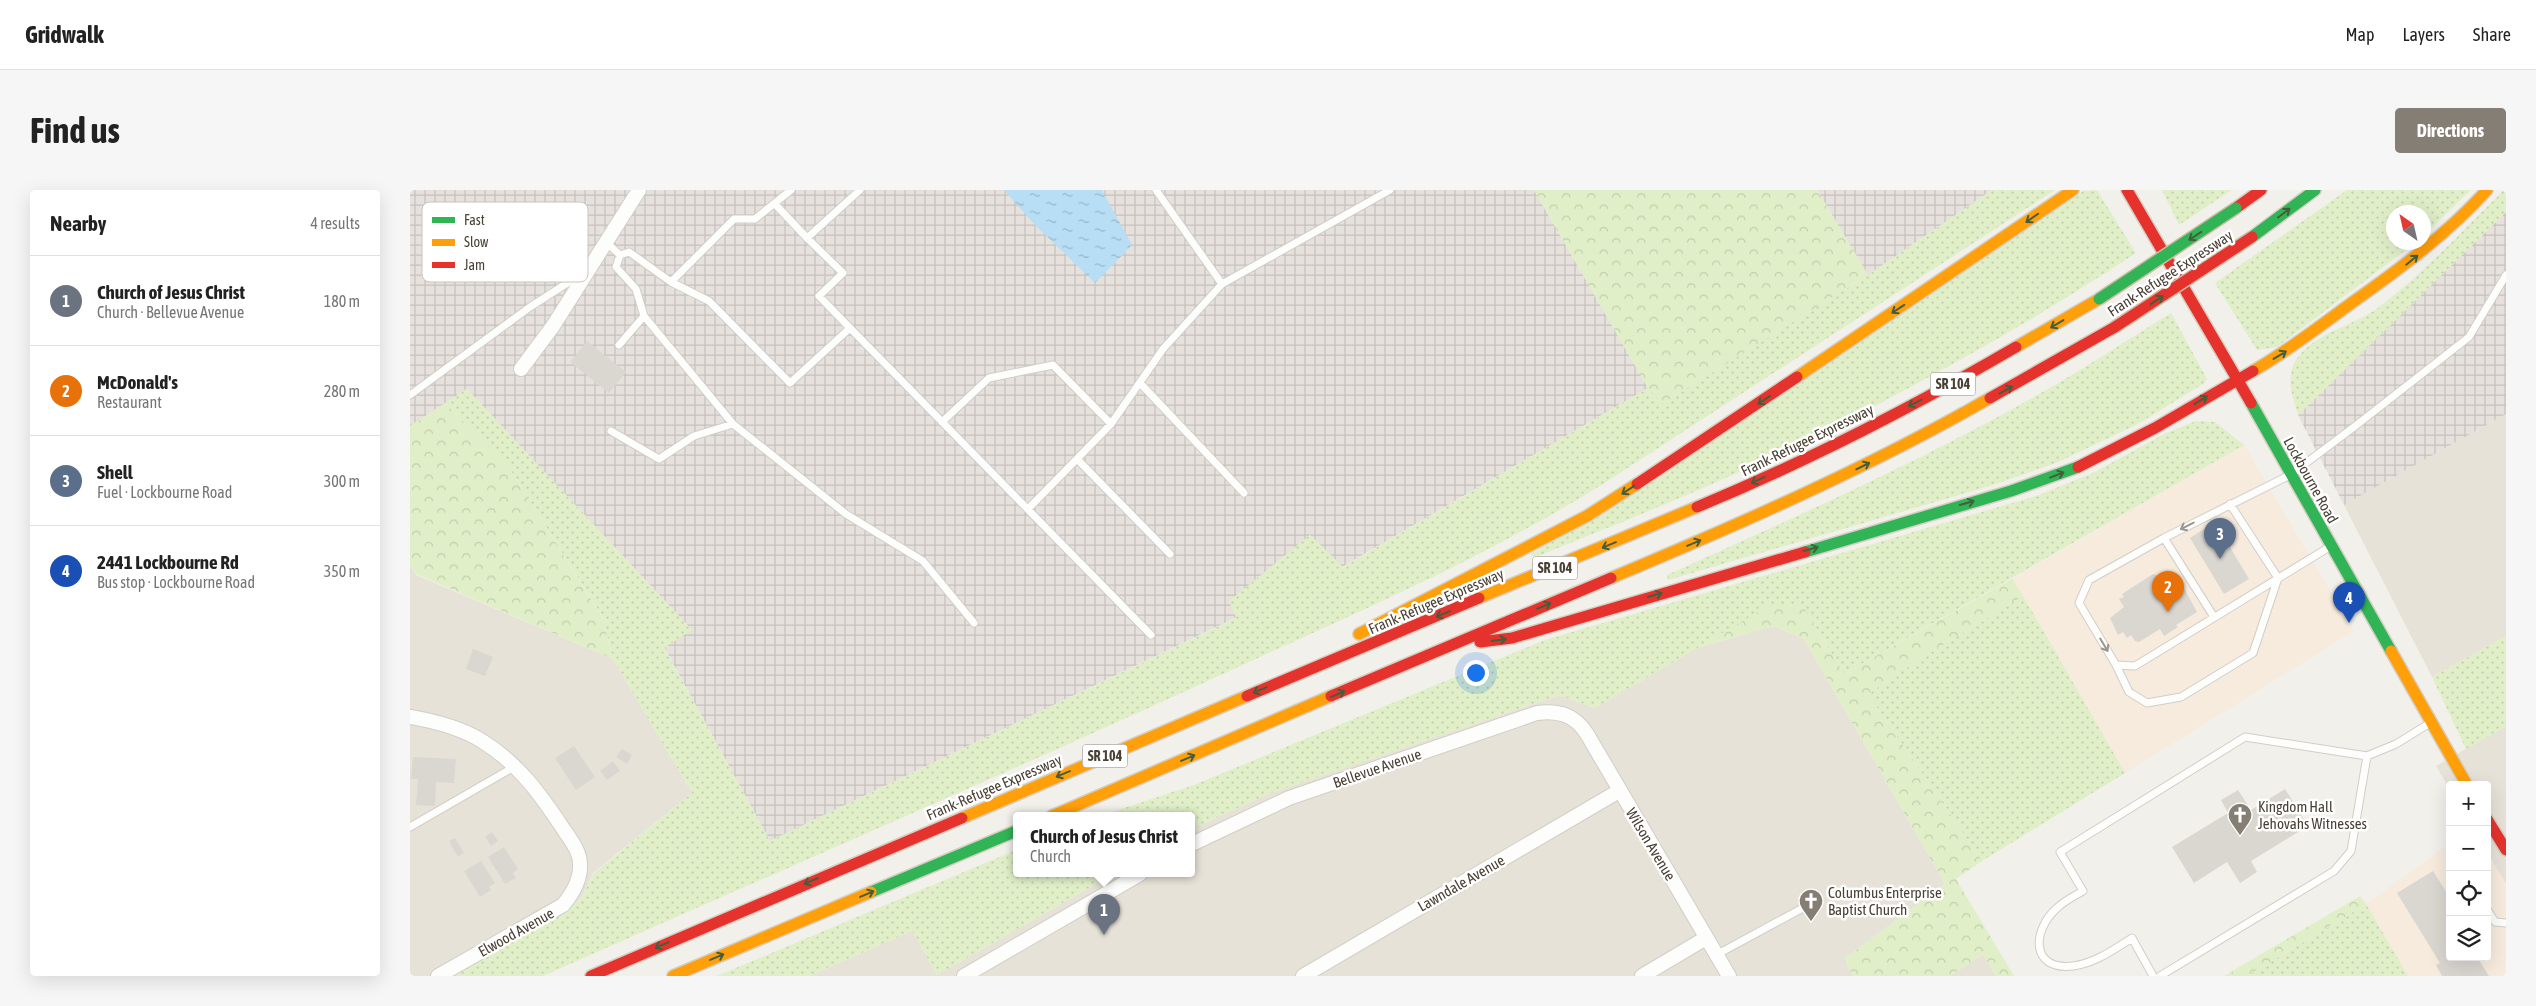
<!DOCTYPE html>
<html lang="en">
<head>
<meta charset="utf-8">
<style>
	:root { --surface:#fff; --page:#f6f6f6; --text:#222; --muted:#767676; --line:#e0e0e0; --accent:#857e75 }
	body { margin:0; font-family:"Asap Condensed",sans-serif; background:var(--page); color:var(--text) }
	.controls { position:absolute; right:15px; bottom:15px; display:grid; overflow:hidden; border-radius:5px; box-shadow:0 5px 20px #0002 }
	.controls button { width:45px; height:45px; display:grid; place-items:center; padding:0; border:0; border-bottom:1px solid var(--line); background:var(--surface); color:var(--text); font:25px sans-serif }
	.compass { position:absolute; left:1976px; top:15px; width:45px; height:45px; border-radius:50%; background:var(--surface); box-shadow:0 5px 20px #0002; rotate:326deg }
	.you { position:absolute; left:1065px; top:482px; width:18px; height:18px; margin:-12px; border:4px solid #fff; border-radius:50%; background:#1a73e8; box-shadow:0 0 0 8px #1a73e833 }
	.badge { display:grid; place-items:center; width:32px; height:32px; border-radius:50%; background:var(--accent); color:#fff; font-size:16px; font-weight:700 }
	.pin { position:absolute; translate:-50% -41px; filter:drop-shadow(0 1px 2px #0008) }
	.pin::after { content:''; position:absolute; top:26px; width:18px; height:15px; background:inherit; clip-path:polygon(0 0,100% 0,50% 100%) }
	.popup { position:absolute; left:603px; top:622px; width:182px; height:65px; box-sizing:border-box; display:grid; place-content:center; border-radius:5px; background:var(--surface); filter:drop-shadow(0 1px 4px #0005); font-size:16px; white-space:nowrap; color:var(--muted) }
	.popup b { font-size:19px; color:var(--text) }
	.popup::after { content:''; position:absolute; left:50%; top:100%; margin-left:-10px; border:10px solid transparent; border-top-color:var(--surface) }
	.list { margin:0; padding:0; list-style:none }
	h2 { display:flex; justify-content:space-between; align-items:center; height:65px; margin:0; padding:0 20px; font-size:21px }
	h2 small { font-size:16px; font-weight:400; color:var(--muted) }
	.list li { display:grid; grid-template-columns:32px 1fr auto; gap:15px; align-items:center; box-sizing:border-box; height:90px; padding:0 20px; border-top:1px solid var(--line) }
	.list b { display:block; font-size:19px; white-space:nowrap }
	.list p { margin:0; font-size:16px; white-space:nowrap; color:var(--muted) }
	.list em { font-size:16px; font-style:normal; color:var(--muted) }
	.icon { flex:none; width:28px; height:28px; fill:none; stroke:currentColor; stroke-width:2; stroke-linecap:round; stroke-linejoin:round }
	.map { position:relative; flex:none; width:2096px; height:786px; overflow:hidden; border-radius:5px }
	header { display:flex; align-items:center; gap:30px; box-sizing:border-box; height:70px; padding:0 25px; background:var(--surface); border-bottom:1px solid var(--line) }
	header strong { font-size:24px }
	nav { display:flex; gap:28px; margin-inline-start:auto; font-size:18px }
	.intro { display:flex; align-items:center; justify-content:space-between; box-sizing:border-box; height:120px; padding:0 30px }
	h1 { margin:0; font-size:35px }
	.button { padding:12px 22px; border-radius:5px; background:var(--accent); color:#fff; font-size:18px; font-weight:700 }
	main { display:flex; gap:30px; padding:0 30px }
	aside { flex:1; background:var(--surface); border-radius:5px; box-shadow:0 5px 20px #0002 }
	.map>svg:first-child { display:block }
</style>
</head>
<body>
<header>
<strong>Gridwalk</strong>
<nav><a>Map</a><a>Layers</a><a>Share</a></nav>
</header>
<div class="intro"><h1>Find us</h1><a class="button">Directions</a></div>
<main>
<aside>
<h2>Nearby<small>4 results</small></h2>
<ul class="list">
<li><span class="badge" style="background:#6b7280">1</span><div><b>Church of Jesus Christ</b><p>Church · Bellevue Avenue</p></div><em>180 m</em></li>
<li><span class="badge" style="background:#e8710a">2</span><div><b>McDonald's</b><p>Restaurant</p></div><em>280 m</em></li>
<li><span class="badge" style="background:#5c6f8a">3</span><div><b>Shell</b><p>Fuel · Lockbourne Road</p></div><em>300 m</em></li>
<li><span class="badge" style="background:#1a4fb4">4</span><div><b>2441 Lockbourne Rd</b><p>Bus stop · Lockbourne Road</p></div><em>350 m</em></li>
</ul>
</aside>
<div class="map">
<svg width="2096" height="786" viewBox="0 0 2096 786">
	<defs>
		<pattern id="industrial-grid" width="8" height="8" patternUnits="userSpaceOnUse" patternTransform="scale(1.25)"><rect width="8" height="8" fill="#e6e1dc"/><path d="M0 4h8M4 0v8" fill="none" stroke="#c7c2bd"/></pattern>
		<pattern id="grass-dots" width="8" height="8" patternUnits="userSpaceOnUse" patternTransform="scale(1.25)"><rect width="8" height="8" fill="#e0efc8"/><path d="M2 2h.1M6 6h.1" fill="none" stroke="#c2ceac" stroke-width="1.8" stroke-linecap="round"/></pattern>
		<pattern id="forest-crowns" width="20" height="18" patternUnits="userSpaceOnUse" patternTransform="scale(1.25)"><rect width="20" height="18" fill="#e0efc8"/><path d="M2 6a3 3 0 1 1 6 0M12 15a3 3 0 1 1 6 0" fill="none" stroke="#c2ceac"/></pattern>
		<pattern id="water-ripples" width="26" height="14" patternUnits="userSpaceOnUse" patternTransform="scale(1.25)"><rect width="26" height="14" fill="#b7def4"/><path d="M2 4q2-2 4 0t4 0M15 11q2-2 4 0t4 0" fill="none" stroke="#97b6c6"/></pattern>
	</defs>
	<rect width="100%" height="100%" fill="#f2f0eb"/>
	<path fill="#e7e2d8" d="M2096,224V446L2022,487L1934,315Z
		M0,374L6,385L203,469L282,603L183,683L171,709L43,786H0Z
		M1364,436L1394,449L1535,694L1434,769L1443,786H399L502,741L527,785L703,684H782V639L858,604L1149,505L1185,518L1287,458Z
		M2096,536V694L2077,662V595H2040V600L2026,576Z
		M1573,764L1586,786H1540Z"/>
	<path fill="#f6ebdd" d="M1834,255L1944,441L1715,583L1602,389Z
		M2040,653V767H2077V662L2096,694V786H1998L1956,714Z"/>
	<path fill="url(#industrial-grid)" d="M0,0H1124L1238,198L932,377L900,345L827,427L360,651L254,457L281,439L57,199L0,236Z
		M1407,0H1582L1458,85Z
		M2096,22V224L1934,315L1888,225Z"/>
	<path fill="url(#grass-dots)" d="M1582,0H1645L1193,294C1073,369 943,424 815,483C589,587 360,685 133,786H43L171,709L183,684L282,603L203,469L192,426L100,279L35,213L57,199L282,440L254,458L360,651L826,428L819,411L900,345L933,377L1238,198L1253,213L1458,85Z
		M1687,0L1726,63C1607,142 1481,211 1353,271C1278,306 1202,336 1126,367L1120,365L1673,1Z
		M1752,0H1822L1769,35Z
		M1937,0H2061L2014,45V22H1984V52L2005,53L1867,157L1847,160L1805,93Z
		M2094,0H2096V22L1888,225C1883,207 1875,188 1886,170C1903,143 1944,136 1969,117C2014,83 2053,40 2094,0Z
		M1761,123L1797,189L1793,194L1728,234L1646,273L1580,296L1258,390L1257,385C1388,326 1520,267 1645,195C1684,172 1722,147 1761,123Z
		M1786,231L1805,232L1834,255L1434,484L1393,416H1359L1185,518L1149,505L858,604L782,639V626H690L784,595L1135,450L1626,306L1683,283L1754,244Z
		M1613,406L1715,583L1572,671L1458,504L1511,468Z
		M2096,446V536L2056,559L2022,487Z
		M606,660V684H703L527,785L502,741L399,786H307Z
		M1956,714L1998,786H1837Z"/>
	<path fill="url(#forest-crowns)" d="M1124,0H1407L1458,85L1252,214L1238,198Z
		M35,213L100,279L192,427L203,469L6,384L0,374V236Z
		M1602,389L1613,406L1511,468L1458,504L1572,671L1546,689L1604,786H1586L1573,764L1540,786H1443L1434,769L1535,694L1394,449L1364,436L1287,458L1358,416H1393L1434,484Z
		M1950,706L1956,714L1837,786H1814Z"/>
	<path fill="url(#water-ripples)" d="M594,0H692L722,55L685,93L624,34Z"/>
	<path fill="#dad7d1" d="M177,151L216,182L199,203L160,172Z
		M1805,332L1839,389L1814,404L1780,348Z
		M1758,380L1764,390L1770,391L1787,422L1766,435L1768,437L1754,446L1750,439L1729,452L1725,451L1721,445L1717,448L1713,442L1708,445L1700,428L1714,417L1709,409L1714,407L1712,404L1743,384L1749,386Z
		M63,459L83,467L75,486L56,479Z
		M164,556L185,587L166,600L145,568Z
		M212,559L222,565L217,574L206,567Z
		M3,567L46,569L44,593L26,592L25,616L6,615L8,589H1Z
		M203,571L210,581L197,590L190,581Z
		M1875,599L1898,636L1841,671L1847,682L1830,693L1817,672L1784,693L1762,657L1818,623L1811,610L1828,600L1841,620Z
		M82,642L88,651L81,656L75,647Z
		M45,648L54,663L48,667L39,651Z
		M94,657L108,679L103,683L106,688L95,694L78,667Z
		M71,671L85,693L79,697L81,700L70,707L54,681Z
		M2023,681L2040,708V767H2067L2079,786H2032L2026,775L2030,773L1987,703Z"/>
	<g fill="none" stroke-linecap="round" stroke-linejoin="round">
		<defs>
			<path id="lane" d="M746,0L812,94L980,0
				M365,14L397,48L450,0
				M196,52L210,65L206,77L226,99L234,126L209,155
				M210,65L219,62L261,92L324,29H345L381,0
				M261,92L299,111L380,193L440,138L409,106L433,83L397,48
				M234,126L323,234L436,324L513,371L564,433
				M440,138L741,445
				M730,193L834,303
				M0,205L120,117L173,83
				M532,232L579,188L643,175L701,234
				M201,241L249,269L284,246L323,234
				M667,269L760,364
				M618,319L701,234L753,159L812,94
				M1754,348L1804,427
				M1921,356L1725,476L1706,475L1669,413L1679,390L1754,348L1880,285L1944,237L2059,147L2096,85
				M1706,475L1719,502L1737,513L1771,507L1843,463L1868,388L1820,314
				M0,637L104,577
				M2077,719L2085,732L2096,733
				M1306,765L1402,713
				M1743,786L1722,748C1703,760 1685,773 1663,776C1620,781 1622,740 1647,718C1654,711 1664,706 1673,701L1650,662L1835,547L1957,566L1986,554L2020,533
				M1750,786L1924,681L1941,661L1957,566"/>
			<path id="street" d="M111,179L143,136L229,0
				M0,527C24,531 51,538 72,551C108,573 131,605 154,640C161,650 170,662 170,674C171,690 163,703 153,715L28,786
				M782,654L879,608L1127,523C1149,520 1165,525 1177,544L1319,786
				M554,786L730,684
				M893,786L1209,601
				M1232,786L1296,748"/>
			<path id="fast" d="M1842,47L1905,0
				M1841,213L1981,461
				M1395,362L1601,301L1668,277
				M461,702L606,641"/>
			<path id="slow" d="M1606,157L1689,109
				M1843,181C1878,161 1910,136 1943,112C1991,78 2037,44 2077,0
				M1387,187L1663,0
				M1201,388C1330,334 1458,278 1580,208
				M1069,408L1287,317
				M949,444L1177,326L1227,294
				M1981,461L2057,595
				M642,626L921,506
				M552,628L837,506
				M263,786L461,702"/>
			<path id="jam" d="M1717,0L1841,213
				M1826,18L1851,0
				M1580,208L1705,137
				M1668,277L1745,238L1843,181
				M1227,294L1387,187
				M1287,317C1396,272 1503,217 1606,157
				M1070,452L1102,448L1395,362
				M837,506L1069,408
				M921,506L1201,388
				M2077,629L2096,660
				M181,786L552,628"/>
		</defs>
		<use href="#lane" stroke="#d0cec8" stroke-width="9"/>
		<use href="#street" stroke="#d0cec8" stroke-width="16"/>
		<use href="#fast" stroke="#d4cec2" stroke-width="14"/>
		<use href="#slow" stroke="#d4cec2" stroke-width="14"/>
		<use href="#jam" stroke="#d4cec2" stroke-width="14"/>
		<use href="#lane" stroke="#fdfdfc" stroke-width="7"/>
		<use href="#street" stroke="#fdfdfc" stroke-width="14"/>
		<use href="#fast" stroke="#30b455" stroke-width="11"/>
		<use href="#slow" stroke="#ff9f0a" stroke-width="11"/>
		<use href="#jam" stroke="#e5322d" stroke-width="11"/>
		<defs>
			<path id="fast-bridge" d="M1689,109L1826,18"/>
			<path id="jam-bridge" d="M1705,137L1842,47"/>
		</defs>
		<use href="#fast-bridge" stroke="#cdbca4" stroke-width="14" stroke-linecap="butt"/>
		<use href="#jam-bridge" stroke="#cdbca4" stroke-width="14" stroke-linecap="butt"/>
		<use href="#fast-bridge" stroke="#30b455" stroke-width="11"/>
		<use href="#jam-bridge" stroke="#e5322d" stroke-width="11"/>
	</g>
	<defs><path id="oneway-shaft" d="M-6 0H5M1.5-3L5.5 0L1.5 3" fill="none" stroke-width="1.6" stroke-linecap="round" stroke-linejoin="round" transform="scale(1.25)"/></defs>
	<g stroke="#445e3d">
		<use href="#oneway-shaft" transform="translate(1874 23) rotate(-37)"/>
		<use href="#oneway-shaft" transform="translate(1622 28) rotate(145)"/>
		<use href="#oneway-shaft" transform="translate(1785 46) rotate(146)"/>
		<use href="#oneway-shaft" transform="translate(2002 70) rotate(-39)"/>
		<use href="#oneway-shaft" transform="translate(1747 110) rotate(-33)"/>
		<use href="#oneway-shaft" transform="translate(1488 119) rotate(146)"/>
		<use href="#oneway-shaft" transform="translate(1647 134) rotate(149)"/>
		<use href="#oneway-shaft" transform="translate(1870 165) rotate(-31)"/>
		<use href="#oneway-shaft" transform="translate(1596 200) rotate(-29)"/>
		<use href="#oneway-shaft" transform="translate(1354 210) rotate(146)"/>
		<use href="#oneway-shaft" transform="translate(1791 210) rotate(-31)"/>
		<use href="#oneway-shaft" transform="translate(1505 213) rotate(153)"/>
		<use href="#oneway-shaft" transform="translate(1453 276) rotate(-26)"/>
		<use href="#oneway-shaft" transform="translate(1647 285) rotate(-21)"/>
		<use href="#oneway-shaft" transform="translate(1348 290) rotate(156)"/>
		<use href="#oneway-shaft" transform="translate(1218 300) rotate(147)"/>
		<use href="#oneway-shaft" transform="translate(1557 313) rotate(-16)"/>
		<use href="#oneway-shaft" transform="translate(1284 353) rotate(-23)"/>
		<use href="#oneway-shaft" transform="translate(1199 355) rotate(157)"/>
		<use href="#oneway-shaft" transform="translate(1401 359) rotate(-16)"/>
		<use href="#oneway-shaft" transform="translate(1245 405) rotate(-16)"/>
		<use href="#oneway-shaft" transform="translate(1134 416) rotate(-23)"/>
		<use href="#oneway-shaft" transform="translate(1033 424) rotate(157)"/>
		<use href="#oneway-shaft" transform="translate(1089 450) rotate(-7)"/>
		<use href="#oneway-shaft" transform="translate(850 500) rotate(157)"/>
		<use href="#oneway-shaft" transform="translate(928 504) rotate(-23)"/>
		<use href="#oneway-shaft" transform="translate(778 568) rotate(-23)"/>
		<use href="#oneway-shaft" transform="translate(653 584) rotate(157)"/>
		<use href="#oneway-shaft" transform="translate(401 691) rotate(157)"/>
		<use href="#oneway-shaft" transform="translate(457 704) rotate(-23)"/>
		<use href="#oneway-shaft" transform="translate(252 755) rotate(157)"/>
		<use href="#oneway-shaft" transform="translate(307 767) rotate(-23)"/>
	</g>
	<g stroke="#9b968f">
		<use href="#oneway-shaft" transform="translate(1777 336) rotate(153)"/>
		<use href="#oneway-shaft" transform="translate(1694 455) rotate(59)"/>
	</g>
	<defs>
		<symbol id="church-pin" viewBox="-11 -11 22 30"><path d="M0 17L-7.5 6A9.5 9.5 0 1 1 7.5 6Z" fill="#857e75" stroke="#fff"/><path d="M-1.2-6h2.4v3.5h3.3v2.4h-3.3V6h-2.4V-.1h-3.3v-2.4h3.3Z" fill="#fff"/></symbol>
	</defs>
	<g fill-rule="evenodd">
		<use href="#church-pin" x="1816" y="611" width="28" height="38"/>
		<use href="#church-pin" x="1387" y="697" width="28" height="38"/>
	</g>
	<g text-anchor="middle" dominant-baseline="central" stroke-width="5" stroke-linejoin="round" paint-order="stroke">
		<g fill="#fff" stroke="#807a72" stroke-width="1">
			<rect x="1520.5" y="182.5" width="45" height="23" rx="4"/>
			<rect x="1122.5" y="366.5" width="45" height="23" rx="4"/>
			<rect x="672.5" y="554.5" width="45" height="23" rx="4"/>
		</g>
		<g font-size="14" font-weight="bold" fill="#4a4135">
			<text x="1543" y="194">SR 104</text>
			<text x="1145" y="378">SR 104</text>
			<text x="695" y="566">SR 104</text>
		</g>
		<g font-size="15" fill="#4a4135" stroke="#fff">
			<text transform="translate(1760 83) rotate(-33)">Frank-Refugee Expressway</text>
			<text transform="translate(1397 250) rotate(-26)">Frank-Refugee Expressway</text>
			<text transform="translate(1901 290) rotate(61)">Lockbourne Road</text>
			<text transform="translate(1026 411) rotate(-23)">Frank-Refugee Expressway</text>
			<text transform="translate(967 578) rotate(-19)">Bellevue Avenue</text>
			<text transform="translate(584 597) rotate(-23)">Frank-Refugee Expressway</text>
			<text transform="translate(1241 654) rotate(59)">Wilson Avenue</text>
			<text transform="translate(1051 693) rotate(-30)">Lawndale Avenue</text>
			<text transform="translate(106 742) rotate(-29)">Elwood Avenue</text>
		</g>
		<g font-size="15" fill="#4a4135" stroke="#fff" text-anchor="start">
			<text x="1848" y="616">Kingdom Hall<tspan x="1848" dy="17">Jehovahs Witnesses</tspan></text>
			<text x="1418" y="702">Columbus Enterprise<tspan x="1418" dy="17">Baptist Church</tspan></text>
		</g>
	</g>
	<rect x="12" y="12" width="166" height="80" rx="8" fill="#fff" stroke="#c9c6c2" stroke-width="1"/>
	<rect x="22" y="27" width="23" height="6" fill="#30b455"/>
	<rect x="22" y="49" width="23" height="7" fill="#ff9f0a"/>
	<rect x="22" y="72" width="23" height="6" fill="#e5322d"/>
	<g font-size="14" fill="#4a4135">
		<text x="54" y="35">Fast</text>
		<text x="54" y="57">Slow</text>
		<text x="54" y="80">Jam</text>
	</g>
</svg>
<div class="controls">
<button>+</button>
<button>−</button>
<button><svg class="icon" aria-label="locate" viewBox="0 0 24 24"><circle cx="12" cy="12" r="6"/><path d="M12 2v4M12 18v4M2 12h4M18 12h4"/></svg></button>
<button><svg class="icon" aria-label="layers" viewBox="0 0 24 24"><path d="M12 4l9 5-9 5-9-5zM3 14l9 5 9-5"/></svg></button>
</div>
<svg class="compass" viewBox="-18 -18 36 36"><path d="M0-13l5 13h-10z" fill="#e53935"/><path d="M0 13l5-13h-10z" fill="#767676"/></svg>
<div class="you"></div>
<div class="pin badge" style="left:694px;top:745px;background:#6b7280">1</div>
<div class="popup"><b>Church of Jesus Christ</b>Church</div>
<div class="pin badge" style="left:1758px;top:422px;background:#e8710a">2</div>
<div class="pin badge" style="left:1810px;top:369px;background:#5c6f8a">3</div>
<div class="pin badge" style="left:1939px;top:433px;background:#1a4fb4">4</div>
</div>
</main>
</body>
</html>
